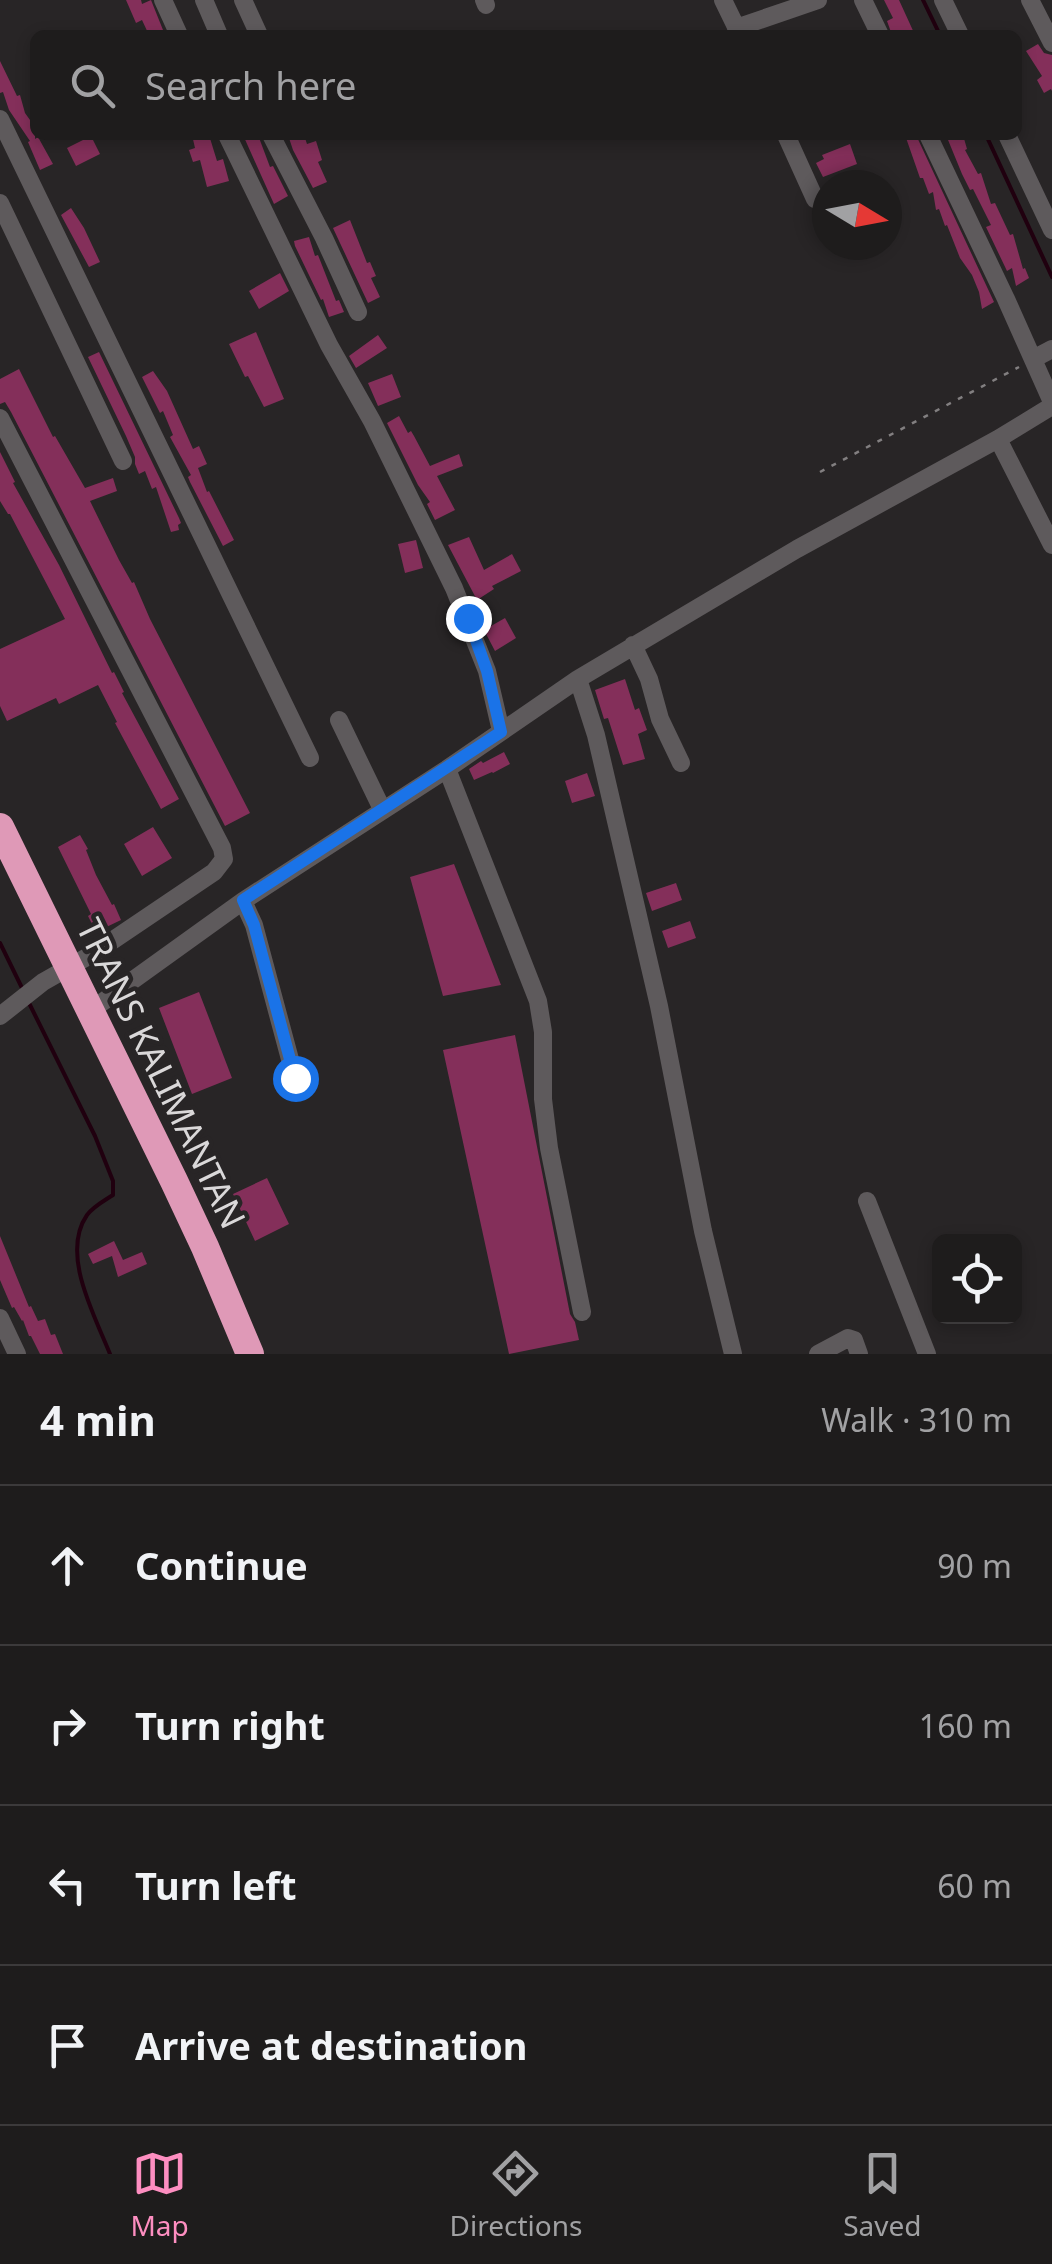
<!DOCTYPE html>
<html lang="en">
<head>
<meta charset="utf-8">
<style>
	:root { --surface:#1e1c1c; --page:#2b2929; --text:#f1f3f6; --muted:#a1a1a3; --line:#3c3a3b; --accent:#fd8ec0 }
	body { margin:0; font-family:"Noto Sans",sans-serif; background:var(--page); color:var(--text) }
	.controls { position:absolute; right:30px; bottom:30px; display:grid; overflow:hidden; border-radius:15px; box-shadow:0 5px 15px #0003 }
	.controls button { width:90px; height:90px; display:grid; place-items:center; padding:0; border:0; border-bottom:2px solid var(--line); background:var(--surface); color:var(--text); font:50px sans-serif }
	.compass { position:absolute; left:812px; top:170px; width:90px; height:90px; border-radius:50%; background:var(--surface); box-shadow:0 5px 15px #0003; rotate:100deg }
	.stop { position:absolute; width:30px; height:30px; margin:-22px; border:8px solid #1a73e8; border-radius:50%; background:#fff }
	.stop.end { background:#1a73e8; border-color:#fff; box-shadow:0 2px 10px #0008 }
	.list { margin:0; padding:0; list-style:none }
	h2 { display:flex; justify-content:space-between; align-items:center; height:130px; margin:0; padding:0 40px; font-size:42px }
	h2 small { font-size:32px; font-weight:400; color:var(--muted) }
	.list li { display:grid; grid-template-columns:65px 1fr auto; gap:30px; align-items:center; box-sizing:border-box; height:160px; padding:0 40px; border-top:2px solid var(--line) }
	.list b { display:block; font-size:38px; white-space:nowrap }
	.list em { font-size:32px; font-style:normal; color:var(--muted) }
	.icon { flex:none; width:55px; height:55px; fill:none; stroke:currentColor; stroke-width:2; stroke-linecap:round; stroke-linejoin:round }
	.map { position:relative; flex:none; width:1052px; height:1354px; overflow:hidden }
	.search { position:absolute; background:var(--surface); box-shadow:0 5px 15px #0003; left:30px; right:30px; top:30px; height:110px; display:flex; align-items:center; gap:25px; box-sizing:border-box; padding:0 35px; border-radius:15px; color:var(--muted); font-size:38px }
	.sheet { height:770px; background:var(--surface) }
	nav { display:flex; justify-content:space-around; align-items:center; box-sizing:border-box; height:140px; border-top:2px solid var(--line); background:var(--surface); font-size:28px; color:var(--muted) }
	nav a { display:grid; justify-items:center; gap:5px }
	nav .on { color:var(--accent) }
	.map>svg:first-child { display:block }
</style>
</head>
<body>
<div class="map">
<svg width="1052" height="1354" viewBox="0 0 1052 1354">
	<rect width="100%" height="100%" fill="#282526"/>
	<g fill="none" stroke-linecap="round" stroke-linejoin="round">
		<path stroke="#20000f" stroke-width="4" d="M923,0L940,35
			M986,135L1052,277
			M0,943L23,990
			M29,1003L95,1136L113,1181V1195C104,1201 94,1206 87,1215C60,1254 95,1316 110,1354"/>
	</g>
	<path fill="#842f5a" d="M126,0H141L142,4L151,0L165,35H149L142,20L136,23Z
		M884,0H899L915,35H892L887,21L893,18Z
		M1038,44L1044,53L1052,55V91L1051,89L1044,93L1037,80L1042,76L1026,51Z
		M0,61L17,96L20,95L25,113L35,127V139L38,137L53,164L40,170L28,142L30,141L9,110L3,92L0,93Z
		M192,135H209L217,161L223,159L229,181L207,187L200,160L193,162L189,150L195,148Z
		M243,135H258L270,167L273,166L288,196L274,204Z
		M288,135H304L307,144L316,141L322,160L318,162L327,182L313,188L293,150Z
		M905,135H916L994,302L982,309L979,292L972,275L960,258L947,225L945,226L939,209L936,210L933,192L929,194L923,178H920Z
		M946,135H963L967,149L965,150L978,174L981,173L991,204L995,203L1010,235L1013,234L1023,269L1025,268L1029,278L1016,286L1012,268L1007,271L986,227L991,225L973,189L970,190L962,174Z
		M91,136L100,154L76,166L67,148Z
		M850,144L857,164L823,177L816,163L824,159L822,155Z
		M71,208L84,228L100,262L89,267L61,215Z
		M350,220L367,263L370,262L376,276L371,278L380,297L368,303L333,228Z
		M309,237L315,256L318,255L336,301L339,300L344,312L329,317L323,299L321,300L295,246L294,241Z
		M280,273L289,291L259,309L249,291Z
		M256,332L284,399L264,407L248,376L245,377L229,344Z
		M378,335L387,348L356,368L349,356Z
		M99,352L179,518L181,523L178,525L179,530L171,532L156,487L152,489L145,471L139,474L135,464V457L126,436L88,357Z
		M19,369L53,437L55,436L85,488L113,478L117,491L90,501L119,560L132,583L134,582L150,619L250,813L225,826L11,412L5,402L0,404V379Z
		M153,371L167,391L193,449L199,446L207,464L198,468L207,492L209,491L234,540L223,546L190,482L188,477L191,475L170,437L173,435L163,411L160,413L142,377Z
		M392,374L401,397L378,406L368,383Z
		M399,416L408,433L411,431L414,436L430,466L459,454L463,466L437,476L455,510L435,520L427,504L430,502L418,485L387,423Z
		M0,452L15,482L13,483L59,565L112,673L114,672L124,692L122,693L179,799L161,809L115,723L117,722L98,685L59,704L56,698L7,721L0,706V649L65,619L10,514H8L0,501Z
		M469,537L484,570L512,554L521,571L492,586L494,589L477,600L448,545Z
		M416,540L423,568L405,573L398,544Z
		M505,618L516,638L495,651L484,630Z
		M625,679L635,710L639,708L647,730L638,734L645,759L623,765L608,718L604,719L595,690Z
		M504,752L510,764L493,773L492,772L474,780L469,769L481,761L483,763Z
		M587,773L595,796L572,803L565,781Z
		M153,827L172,858L142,876L124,844Z
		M80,835L88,849L86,850L96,875L112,905L114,904L121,920L96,932L88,916L91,914L58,847Z
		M454,864L501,985L443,996L410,877Z
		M676,883L682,900L652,911L646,893Z
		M690,921L696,938L668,948L662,931Z
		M199,992L232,1078L192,1094L159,1008Z
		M515,1035L570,1314L575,1322L579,1340L509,1354L443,1050Z
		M267,1178L289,1224L255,1241L233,1194Z
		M0,1236L29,1307L31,1306L38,1321L45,1319L51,1335L55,1334L63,1354H40L31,1336H29L23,1320L22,1321L14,1307L12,1308L0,1280Z
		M114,1241L123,1260L142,1252L147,1264L118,1277L112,1256L93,1264L88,1254Z"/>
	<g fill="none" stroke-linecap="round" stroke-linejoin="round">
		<path stroke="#827f80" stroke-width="2.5" stroke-dasharray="5 8" stroke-linecap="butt" d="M820,472L1019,367"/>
		<path stroke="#5e5a5c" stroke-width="18" d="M163,0L179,35
			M204,0L219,35
			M243,0L259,35
			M484,0L486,5
			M723,0L740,35
			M863,0L880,35
			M943,0L960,35
			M1030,0L1052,43
			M736,28L818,0
			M0,119L310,758
			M227,135L329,345L372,421L454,588L487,671L501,731
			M271,135L324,238L358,312
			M786,135L815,199
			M928,135L1006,299L1052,402
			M1007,135L1052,230
			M0,203L123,461
			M1033,359L1052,349
			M0,418L222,848L224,859L214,872L94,953L43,982L0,1016
			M998,439L1052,545
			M633,645L649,679L660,719L681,763
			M578,679L797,549L998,439L1052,406
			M339,720L382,809
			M447,769L538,1001L543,1032V1099L549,1148L582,1312
			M243,901L254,925L295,1078
			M90,1011L243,901L447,769L578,679L596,735L659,1006L703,1231L733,1354
			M867,1201L927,1354
			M0,1318L17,1354
			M818,1354L848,1338L854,1340L859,1354"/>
		<path stroke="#df99b7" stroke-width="28" d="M0,827L174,1181L205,1247L250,1354"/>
	</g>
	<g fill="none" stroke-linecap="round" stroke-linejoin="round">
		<path stroke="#1a73e8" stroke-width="12" d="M295,1078L254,925L243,900L501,732L487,671L468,618"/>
	</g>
	<g text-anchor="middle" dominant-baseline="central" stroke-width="9" stroke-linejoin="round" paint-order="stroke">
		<g font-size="35" fill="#dad8d9" stroke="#282526">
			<text transform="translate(162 1073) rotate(64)">TRANS KALIMANTAN</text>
		</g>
	</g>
</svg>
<div class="controls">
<button><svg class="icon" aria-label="locate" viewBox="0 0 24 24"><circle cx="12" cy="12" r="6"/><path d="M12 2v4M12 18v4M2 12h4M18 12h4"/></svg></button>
</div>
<svg class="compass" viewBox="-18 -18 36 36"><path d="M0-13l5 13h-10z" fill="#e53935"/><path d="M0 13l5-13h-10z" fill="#a1a1a3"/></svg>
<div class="stop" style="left:295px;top:1078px"></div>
<div class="stop end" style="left:468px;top:618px"></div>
<div class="search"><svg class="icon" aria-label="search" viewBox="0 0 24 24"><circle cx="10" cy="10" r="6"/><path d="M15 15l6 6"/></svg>Search here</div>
</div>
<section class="sheet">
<h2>4 min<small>Walk · 310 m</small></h2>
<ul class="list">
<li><svg class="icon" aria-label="ahead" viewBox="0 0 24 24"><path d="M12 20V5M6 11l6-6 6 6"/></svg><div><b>Continue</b></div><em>90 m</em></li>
<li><svg class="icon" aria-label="right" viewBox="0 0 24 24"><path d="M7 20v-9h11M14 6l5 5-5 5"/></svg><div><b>Turn right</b></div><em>160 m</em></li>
<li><svg class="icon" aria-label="left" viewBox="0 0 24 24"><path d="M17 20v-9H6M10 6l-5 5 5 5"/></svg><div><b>Turn left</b></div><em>60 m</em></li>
<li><svg class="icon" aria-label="arrive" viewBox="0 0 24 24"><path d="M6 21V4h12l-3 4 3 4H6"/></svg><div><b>Arrive at destination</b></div></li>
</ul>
</section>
<nav>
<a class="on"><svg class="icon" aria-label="map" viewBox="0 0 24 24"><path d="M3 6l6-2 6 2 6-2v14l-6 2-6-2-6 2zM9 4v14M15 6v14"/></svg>Map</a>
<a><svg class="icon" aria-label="directions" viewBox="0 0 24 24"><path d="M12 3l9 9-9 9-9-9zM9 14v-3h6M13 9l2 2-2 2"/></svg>Directions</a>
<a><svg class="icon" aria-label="saved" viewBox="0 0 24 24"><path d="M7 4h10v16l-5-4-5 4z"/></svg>Saved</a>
</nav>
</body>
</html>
